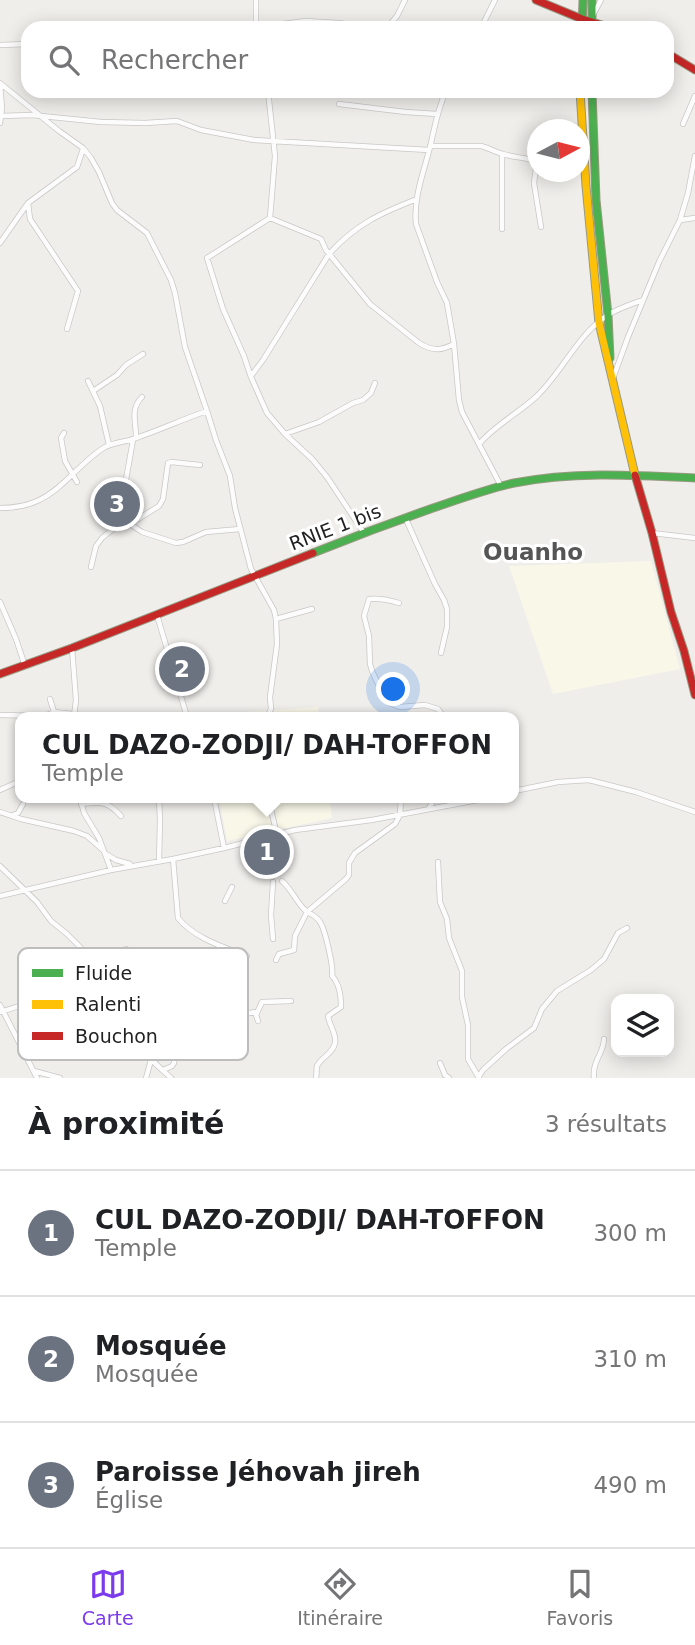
<!DOCTYPE html>
<html lang="fr">
<head>
<meta charset="utf-8">
<style>
	:root { --surface:#fff; --page:#f6f6f6; --text:#202124; --muted:#757577; --line:#e0e0e0; --accent:#7c3aed }
	body { margin:0; font-family:"DejaVu Sans",sans-serif; background:var(--page); color:var(--text) }
	.controls { position:absolute; right:21px; bottom:21px; display:grid; overflow:hidden; border-radius:14px; box-shadow:0 4px 18px #0003 }
	.controls button { width:63px; height:63px; display:grid; place-items:center; padding:0; border:0; border-bottom:2px solid var(--line); background:var(--surface); color:var(--text); font:35px sans-serif }
	.compass { position:absolute; left:527px; top:119px; width:63px; height:63px; border-radius:50%; background:var(--surface); box-shadow:0 4px 18px #0003; rotate:83deg }
	.you { position:absolute; left:394px; top:690px; width:24px; height:24px; margin:-18px; border:5px solid #fff; border-radius:50%; background:#1a73e8; box-shadow:0 0 0 10px #1a73e833 }
	.badge { display:grid; place-items:center; width:46px; height:46px; border-radius:50%; background:var(--accent); color:#fff; font-size:23px; font-weight:700 }
	.pin { position:absolute; translate:-50% -50%; border:4px solid #fff; box-shadow:0 2px 7px #0006 }
	.popup { position:absolute; left:15px; top:712px; width:504px; height:91px; box-sizing:border-box; display:grid; place-content:center; border-radius:14px; background:var(--surface); filter:drop-shadow(0 2px 5px #0005); font-size:23px; white-space:nowrap; color:var(--muted) }
	.popup b { font-size:26px; color:var(--text) }
	.popup::after { content:''; position:absolute; left:50%; top:100%; margin-left:-14px; border:14px solid transparent; border-top-color:var(--surface) }
	.list { margin:0; padding:0; list-style:none }
	h2 { display:flex; justify-content:space-between; align-items:center; height:91px; margin:0; padding:0 28px; font-size:30px }
	h2 small { font-size:23px; font-weight:400; color:var(--muted) }
	.list li { display:grid; grid-template-columns:46px 1fr auto; gap:21px; align-items:center; box-sizing:border-box; height:126px; padding:0 28px; border-top:2px solid var(--line) }
	.list b { display:block; font-size:26px; white-space:nowrap }
	.list p { margin:0; font-size:23px; white-space:nowrap; color:var(--muted) }
	.list em { font-size:23px; font-style:normal; color:var(--muted) }
	.icon { flex:none; width:38px; height:38px; fill:none; stroke:currentColor; stroke-width:2; stroke-linecap:round; stroke-linejoin:round }
	.map { position:relative; flex:none; width:695px; height:1078px; overflow:hidden }
	.search { position:absolute; background:var(--surface); box-shadow:0 4px 18px #0003; left:21px; right:21px; top:21px; height:77px; display:flex; align-items:center; gap:18px; box-sizing:border-box; padding:0 24px; border-radius:21px; color:var(--muted); font-size:26px }
	.sheet { height:469px; background:var(--surface) }
	nav { display:flex; justify-content:space-around; align-items:center; box-sizing:border-box; height:98px; border-top:2px solid var(--line); background:var(--surface); font-size:19px; color:var(--muted) }
	nav a { display:grid; justify-items:center; gap:4px }
	nav .on { color:var(--accent) }
	.map>svg:first-child { display:block }
</style>
</head>
<body>
<div class="map">
<svg width="695" height="1078" viewBox="0 0 695 1078">
	<rect width="100%" height="100%" fill="#f0eeeb"/>
	<path fill="#f8f7e8" d="M651,561L680,669L553,694L509,566Z
		M318,707L319,717H203L202,715Z
		M219,798H330L332,818L227,841Z"/>
	<g fill="none" stroke-linecap="round" stroke-linejoin="round">
		<defs>
			<path id="street" d="M593,15L601,0
				M256,27V0
				M250,28L306,21L338,23L373,28
				M387,28L397,16L405,0
				M481,28L495,0
				M0,45L28,44
				M0,83L59,131L83,148L91,158L99,172L112,203L117,210L147,233L171,280L175,293L185,347L207,411L216,440L230,476L235,508L251,569L274,610L276,619L277,644L270,697L271,709L267,717
				M0,85L2,108L0,123
				M268,91L275,156L270,218L207,258L223,309L244,356L251,377L267,413L285,434L312,459L327,477L364,533
				M446,91C438,108 435,125 431,143C425,169 413,197 416,224L437,282L447,303L454,344L459,400L462,412L501,486
				M339,104L406,112L437,114
				M0,116L32,115L101,122L145,123L177,121L201,130L254,140L429,150
				M683,124L695,96
				M430,146H481C489,148 495,152 503,154C515,158 526,157 538,162
				M502,154V229
				M537,161L534,183L541,227
				M28,203L30,219L78,291L67,329
				M270,218L321,239L326,250L370,304L419,343C432,351 441,351 454,344
				M680,220L695,218
				M0,243L28,203L77,167L83,149
				M251,376L263,360L329,254C356,224 381,213 417,199
				M88,381L100,406L109,445
				M612,381L628,337L659,262L680,220L688,193L695,156
				M93,391L117,375L126,365L143,354
				M64,433L61,438L65,461L77,482
				M285,434L319,422L353,403L363,400L371,393L375,383
				M479,444C496,424 519,413 537,396C563,371 578,334 608,315C619,308 632,304 643,300
				M0,508C12,508 26,506 37,501C64,489 80,462 105,447C115,442 126,442 136,438C160,430 183,419 207,411
				M405,517L435,584L444,600L447,609V627L441,653
				M130,524L159,506L163,499L168,463L171,462L200,465
				M118,525L133,440L136,437C136,422 130,409 142,397
				M652,533L695,538
				M91,567L96,546L102,538L118,525L130,524L142,532L176,543L183,542L206,532L240,529
				M0,602L16,639L25,666
				M399,603C389,600 380,598 369,599L364,616L369,636L370,664L372,671L385,699L389,703L400,707L425,705L438,709L444,717
				M157,615L187,717
				M276,619L312,609
				M72,648L76,700L74,717
				M50,699L54,712
				M0,715L45,716L54,712L73,714
				M0,790L20,781
				M514,791L558,782L589,780L636,792L695,812
				M80,798L84,813L99,838L111,870
				M159,798L160,820L159,861
				M214,798L224,848
				M270,798L269,801L277,835
				M81,804C100,802 107,800 121,816
				M429,808L435,798
				M0,812L21,819L74,831L87,836L103,850
				M13,815L18,813L23,804
				M106,854L116,860L130,864
				M173,859L178,918C194,938 223,947 247,956
				M438,862L440,902L447,919L449,938L462,971V997L468,1025V1059L479,1078
				M0,866L37,902L51,921L67,934L81,948L97,980
				M282,881C291,889 295,899 303,908C308,914 316,915 320,922C325,929 334,968 332,976C340,984 341,997 341,1007L328,1016C329,1025 337,1034 335,1043C333,1054 321,1057 317,1066C316,1070 317,1074 316,1078
				M273,882L271,915L273,939
				M0,896L111,870L173,859L224,848L295,830L372,820L488,798
				M225,901L232,887
				M136,954L126,949L120,951L97,980L90,994L106,1018L123,1037L135,1049L147,1056L171,1078
				M276,960L279,954L294,950L295,936L307,912L346,879L349,875V863L355,853L395,824L400,815L401,798
				M187,968L188,1002
				M232,981L237,965L246,957
				M0,1005L37,1078
				M0,1012C21,1006 40,997 62,995C116,989 169,1002 222,1006L227,1016L257,1012
				M258,1021L256,1015L262,1002L291,1001
				M440,1063L445,1075L449,1078
				M163,1070L172,1066L174,1063L175,1042L184,1002
				M34,1071L60,1078
				M479,1076L483,1070L506,1049L534,1028L542,1009L557,991L591,970L604,959L618,933L627,928
				M146,1078L151,1060L157,1059C164,1053 171,1044 179,1039C196,1029 215,1030 215,1005
				M594,1078C592,1061 604,1053 604,1039"/>
			<path id="fast" d="M592,0V28
				M582,28L583,0
				M592,91L596,200L608,315L610,358
				M313,553C353,537 393,522 433,508C460,499 487,489 514,483C573,471 636,475 695,478"/>
			<path id="slow" d="M580,91L586,186L599,323L635,475"/>
			<path id="jam" d="M536,0L582,19L612,28
				M667,53L695,70
				M635,475L652,533L671,612L684,651L695,695
				M0,674L72,648L313,553"/>
		</defs>
		<use href="#street" stroke="#c9c8c7" stroke-width="6"/>
		<use href="#fast" stroke="#999a82" stroke-width="9"/>
		<use href="#slow" stroke="#999a82" stroke-width="9"/>
		<use href="#jam" stroke="#999a82" stroke-width="9"/>
		<use href="#street" stroke="#fdfcfc" stroke-width="4.5"/>
		<use href="#fast" stroke="#4caf50" stroke-width="7"/>
		<use href="#slow" stroke="#ffc107" stroke-width="7"/>
		<use href="#jam" stroke="#c62828" stroke-width="7"/>
	</g>
	<g text-anchor="middle" dominant-baseline="central" stroke-width="6" stroke-linejoin="round" paint-order="stroke">
		<g font-size="19" fill="#222" stroke="#fff">
			<text transform="translate(335 527) rotate(-21)">RNIE 1 bis</text>
		</g>
		<g font-size="23" font-weight="bold" fill="#555" stroke="#fff">
			<text x="533" y="552">Ouanho</text>
		</g>
	</g>
	<rect x="18" y="948" width="230" height="112" rx="10" fill="#fff" stroke="#bdbdbd" stroke-width="2"/>
	<rect x="32" y="969" width="31" height="8" fill="#4caf50"/>
	<rect x="32" y="1000" width="31" height="9" fill="#ffc107"/>
	<rect x="32" y="1032" width="31" height="8" fill="#c62828"/>
	<g font-size="19" fill="#222">
		<text x="75" y="980">Fluide</text>
		<text x="75" y="1011">Ralenti</text>
		<text x="75" y="1043">Bouchon</text>
	</g>
</svg>
<div class="controls">
<button><svg class="icon" aria-label="layers" viewBox="0 0 24 24"><path d="M12 4l9 5-9 5-9-5zM3 14l9 5 9-5"/></svg></button>
</div>
<svg class="compass" viewBox="-18 -18 36 36"><path d="M0-13l5 13h-10z" fill="#e53935"/><path d="M0 13l5-13h-10z" fill="#757577"/></svg>
<div class="you"></div>
<div class="pin badge" style="left:267px;top:852px;background:#6b7280">1</div>
<div class="popup"><b>CUL DAZO-ZODJI/ DAH-TOFFON</b>Temple</div>
<div class="pin badge" style="left:182px;top:669px;background:#6b7280">2</div>
<div class="pin badge" style="left:117px;top:504px;background:#6b7280">3</div>
<div class="search"><svg class="icon" aria-label="search" viewBox="0 0 24 24"><circle cx="10" cy="10" r="6"/><path d="M15 15l6 6"/></svg>Rechercher</div>
</div>
<section class="sheet">
<h2>À proximité<small>3 résultats</small></h2>
<ul class="list">
<li><span class="badge" style="background:#6b7280">1</span><div><b>CUL DAZO-ZODJI/ DAH-TOFFON</b><p>Temple</p></div><em>300 m</em></li>
<li><span class="badge" style="background:#6b7280">2</span><div><b>Mosquée</b><p>Mosquée</p></div><em>310 m</em></li>
<li><span class="badge" style="background:#6b7280">3</span><div><b>Paroisse Jéhovah jireh</b><p>Église</p></div><em>490 m</em></li>
</ul>
</section>
<nav>
<a class="on"><svg class="icon" aria-label="map" viewBox="0 0 24 24"><path d="M3 6l6-2 6 2 6-2v14l-6 2-6-2-6 2zM9 4v14M15 6v14"/></svg>Carte</a>
<a><svg class="icon" aria-label="directions" viewBox="0 0 24 24"><path d="M12 3l9 9-9 9-9-9zM9 14v-3h6M13 9l2 2-2 2"/></svg>Itinéraire</a>
<a><svg class="icon" aria-label="saved" viewBox="0 0 24 24"><path d="M7 4h10v16l-5-4-5 4z"/></svg>Favoris</a>
</nav>
</body>
</html>
